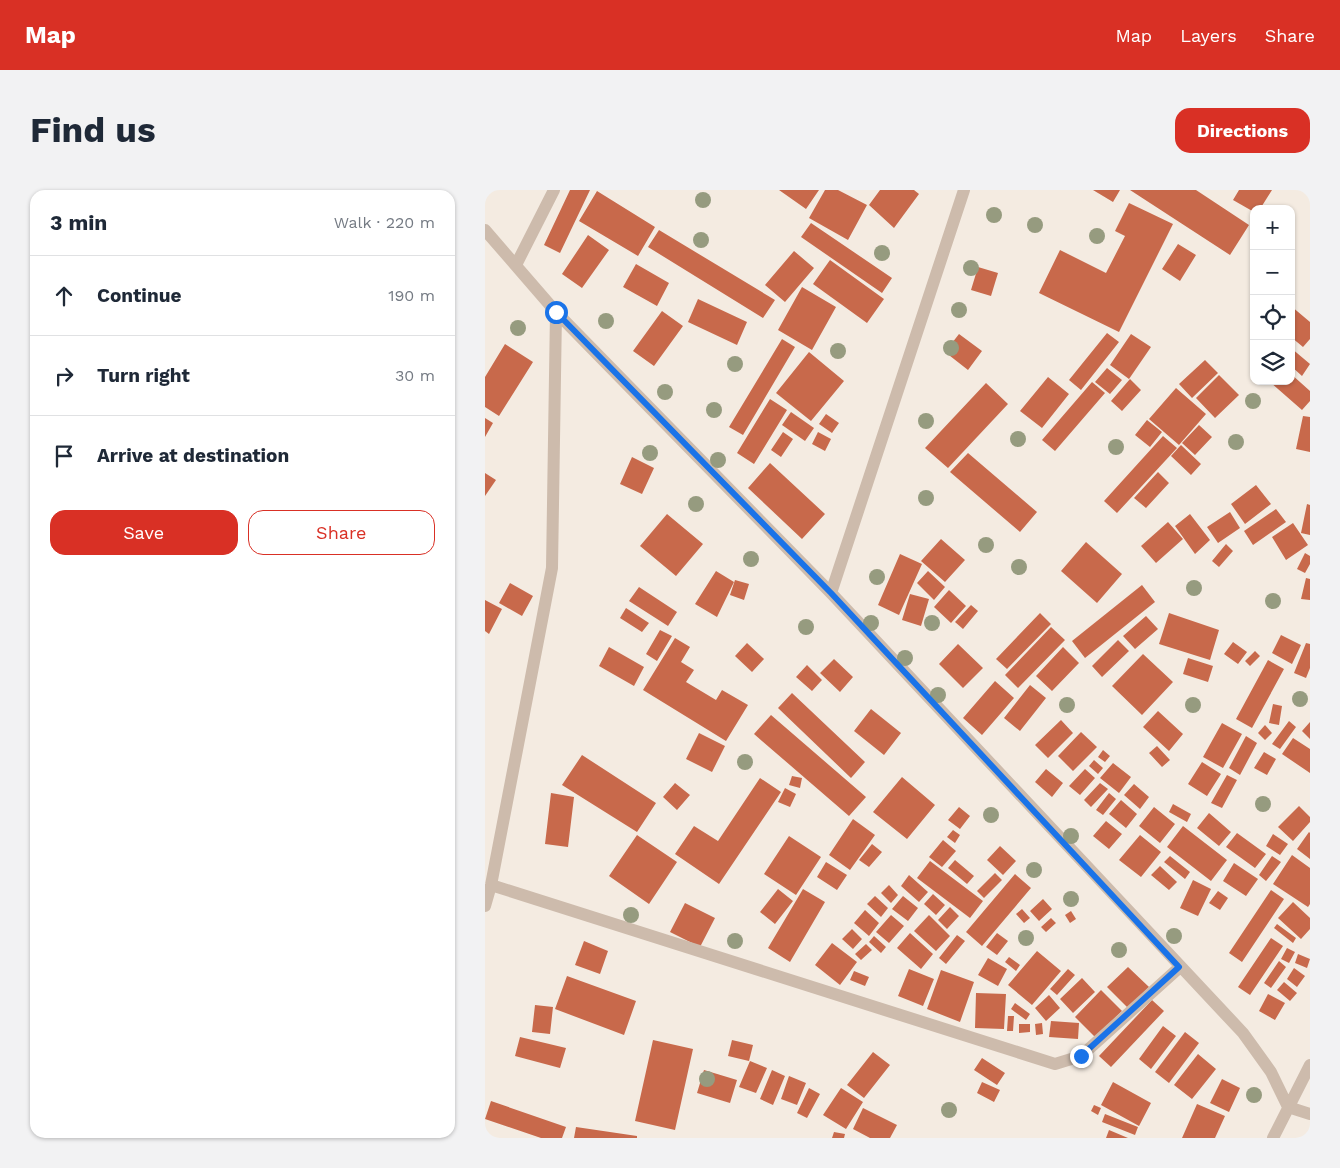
<!DOCTYPE html>
<html lang="en">
<head>
<meta charset="utf-8">
<style>
	:root { --surface:#fff; --page:#f2f2f3; --text:#1f2937; --muted:#747a83; --line:#e0e1e3; --accent:#d93025 }
	body { margin:0; font-family:"Work Sans",sans-serif; background:var(--page); color:var(--text) }
	.controls { position:absolute; right:15px; top:15px; display:grid; overflow:hidden; border-radius:10px; box-shadow:0 1px 4px #0004 }
	.controls button { width:45px; height:45px; display:grid; place-items:center; padding:0; border:0; border-bottom:1px solid var(--line); background:var(--surface); color:var(--text); font:25px sans-serif }
	.stop { position:absolute; width:15px; height:15px; margin:-11px; border:4px solid #1a73e8; border-radius:50%; background:#fff }
	.stop.end { background:#1a73e8; border-color:#fff; box-shadow:0 1px 5px #0008 }
	.list { margin:0; padding:0; list-style:none }
	h2 { display:flex; justify-content:space-between; align-items:center; height:65px; margin:0; padding:0 20px; font-size:21px }
	h2 small { font-size:16px; font-weight:400; color:var(--muted) }
	.list li { display:grid; grid-template-columns:32px 1fr auto; gap:15px; align-items:center; box-sizing:border-box; height:80px; padding:0 20px; border-top:1px solid var(--line) }
	.list b { display:block; font-size:19px; white-space:nowrap }
	.list em { font-size:16px; font-style:normal; color:var(--muted) }
	.actions { display:flex; gap:10px; padding:15px 20px }
	.actions a { flex:1; padding:11px 0; border:1px solid var(--accent); border-radius:15px; text-align:center; font-size:18px; color:var(--accent) }
	.actions .main { background:var(--accent); color:#fff }
	.icon { flex:none; width:28px; height:28px; fill:none; stroke:currentColor; stroke-width:2; stroke-linecap:round; stroke-linejoin:round }
	.map { position:relative; flex:none; width:825px; height:948px; overflow:hidden; border-radius:15px }
	header { display:flex; align-items:center; gap:30px; box-sizing:border-box; height:70px; padding:0 25px; background:var(--accent); color:#fff }
	header strong { font-size:24px }
	nav { display:flex; gap:28px; margin-inline-start:auto; font-size:18px }
	.intro { display:flex; align-items:center; justify-content:space-between; box-sizing:border-box; height:120px; padding:0 30px }
	h1 { margin:0; font-size:35px }
	.button { padding:12px 22px; border-radius:15px; background:var(--accent); color:#fff; font-size:18px; font-weight:700 }
	main { display:flex; gap:30px; padding:0 30px }
	aside { flex:1; background:var(--surface); border-radius:15px; box-shadow:0 1px 4px #0004 }
	.map>svg:first-child { display:block }
</style>
</head>
<body>
<header>
<strong>Map</strong>
<nav><a>Map</a><a>Layers</a><a>Share</a></nav>
</header>
<div class="intro"><h1>Find us</h1><a class="button">Directions</a></div>
<main>
<aside>
<h2>3 min<small>Walk · 220 m</small></h2>
<ul class="list">
<li><svg class="icon" aria-label="ahead" viewBox="0 0 24 24"><path d="M12 20V5M6 11l6-6 6 6"/></svg><div><b>Continue</b></div><em>190 m</em></li>
<li><svg class="icon" aria-label="right" viewBox="0 0 24 24"><path d="M7 20v-9h11M14 6l5 5-5 5"/></svg><div><b>Turn right</b></div><em>30 m</em></li>
<li><svg class="icon" aria-label="arrive" viewBox="0 0 24 24"><path d="M6 21V4h12l-3 4 3 4H6"/></svg><div><b>Arrive at destination</b></div></li>
</ul>
<div class="actions"><a class="main">Save</a><a>Share</a></div>
</aside>
<div class="map">
<svg width="825" height="948" viewBox="0 0 825 948">
	<rect width="100%" height="100%" fill="#f4ebe1"/>
	<path fill="#c8694b" d="M85,0H105L75,63L59,55Z
		M294,0H334L321,19Z
		M340,0H353L382,15L363,50L324,28Z
		M395,0H429L434,4L409,38L384,15Z
		M608,0H635L628,12Z
		M645,0H711L764,35L745,65Z
		M754,0H787L775,19H769V22L748,10Z
		M112,1L170,37L153,66L94,31Z
		M644,13L688,34L634,142L554,103L575,60L621,83L640,46L630,41Z
		M326,33L407,88L397,103L316,47Z
		M174,40L290,110L278,128L163,57Z
		M103,45L124,60L97,98L77,84Z
		M693,54L711,65L695,91L677,79Z
		M309,61L329,78L300,112L280,95Z
		M345,70L399,109L382,133L328,94Z
		M151,74L184,93L172,116L138,97Z
		M493,77L513,83L506,106L486,100Z
		M317,97L351,117L327,160L293,140Z
		M213,109L262,132L252,155L203,132Z
		M806,116L825,132V149L818,157L806,147Z
		M177,121L198,136L169,176L148,161Z
		M622,143L634,152L596,200L584,190Z
		M474,144L497,161L483,180L460,162Z
		M646,144L666,157L644,189L625,175Z
		M297,149L310,157L258,245L244,237Z
		M20,154L48,172L14,226L0,217V187Z
		M806,158L825,174L817,186L806,176Z
		M324,162L359,191L326,231L291,203Z
		M720,170L733,183L707,208L694,194Z
		M622,178L637,190L625,204L610,192Z
		M806,184L825,201V211L817,220L784,191H806Z
		M734,185L754,205L730,228L711,208Z
		M563,187L584,204L557,238L535,221Z
		M645,189L656,200L637,221L626,211Z
		M607,192L620,203L570,261L557,250Z
		M501,193L523,214L463,278L440,258Z
		M691,198L721,224L694,255L664,229Z
		M285,209L302,220L269,274L252,263Z
		M306,222L329,238L320,251L297,235Z
		M341,224L354,233L347,243L334,234Z
		M818,226L825,227V262L811,259Z
		M0,228L8,233L0,247Z
		M662,230L677,242L665,257L650,245Z
		M714,235L727,247L710,265L697,253Z
		M298,242L308,249L296,267L286,260Z
		M333,242L346,249L340,261L327,254Z
		M678,246L692,258L632,323L619,311Z
		M696,255L716,274L706,285L686,266Z
		M483,263L552,322L535,342L465,282Z
		M147,267L169,278L157,304L135,294Z
		M285,273L340,324L317,349L263,298Z
		M673,282L684,293L661,318L649,308Z
		M0,283L11,290L0,306Z
		M771,295L786,314L760,334L746,314Z
		M822,314L825,315V345L816,343Z
		M791,319L801,332L768,355L759,341Z
		M745,322L755,338L733,353L722,337Z
		M182,324L218,354L191,386L155,356Z
		M705,324L725,350L710,364L690,336Z
		M683,332L698,349L671,373L656,356Z
		M808,333L823,355L801,370L787,347Z
		M456,349L480,370L460,392L436,371Z
		M601,352L637,384L612,413L576,381Z
		M741,354L748,361L734,377L727,371Z
		M820,363L825,366V374L820,383L812,379Z
		M415,364L437,374L414,425L393,415Z
		M231,381L249,392L232,427L210,414Z
		M443,381L460,397L449,410L432,393Z
		M821,388L825,389V410L816,409Z
		M250,390L264,394L259,410L245,405Z
		M25,393L48,406L37,426L14,413Z
		M657,395L670,412L600,468L587,451Z
		M154,397L192,422L183,436L144,411Z
		M464,400L481,416L466,433L449,417Z
		M425,404L444,409L436,436L417,430Z
		M0,410L17,419L4,444L0,441Z
		M486,415L493,421L478,439L470,432Z
		M141,418L164,433L157,442L135,428Z
		M555,423L566,434L522,479L511,469Z
		M684,423L734,440L725,470L674,454Z
		M661,426L673,439L650,459L638,446Z
		M566,437L580,450L533,498L520,485Z
		M175,440L187,446L172,471L161,464Z
		M796,445L816,455L807,474L787,463Z
		M190,448L205,457L196,472L209,480L201,492L231,510L237,500L263,515L241,551L158,500Z
		M633,450L644,461L617,487L607,476Z
		M748,452L762,462L753,474L739,464Z
		M262,453L279,469L267,482L250,466Z
		M821,453L825,454V478L821,488L809,483Z
		M473,454L498,478L478,498L454,474Z
		M124,457L159,477L149,496L114,476Z
		M578,457L594,473L567,501L551,486Z
		M770,461L775,466L765,476L760,471Z
		M658,464L688,492L657,525L627,496Z
		M703,468L728,476L723,492L698,484Z
		M349,469L368,487L355,502L335,483Z
		M783,470L799,479L767,538L751,529Z
		M322,475L337,490L327,501L311,487Z
		M510,491L529,508L497,545L478,528Z
		M545,495L561,508L535,541L519,528Z
		M307,503L380,572L366,588L293,518Z
		M788,514L797,516L794,535L784,533Z
		M386,519L416,543L399,565L369,541Z
		M673,521L698,544L684,561L658,537Z
		M286,525L381,607L364,626L269,544Z
		M576,530L588,543L563,568L550,555Z
		M804,531L811,537L795,559L787,554Z
		M825,532V549L817,541Z
		M737,533L757,544L738,578L718,567Z
		M780,535L787,543L780,550L773,543Z
		M596,542L612,557L588,581L573,566Z
		M214,543L240,556L227,582L201,569Z
		M761,546L772,553L755,585L744,578Z
		M808,548L825,559V583L797,564Z
		M672,556L685,570L677,577L664,563Z
		M618,560L625,566L620,572L613,567Z
		M779,562L791,569L782,585L769,578Z
		M97,565L171,613L152,642L77,595Z
		M609,570L618,578L613,584L604,576Z
		M717,572L736,584L722,606L703,594Z
		M628,573L646,587L634,603L615,588Z
		M561,579L578,593L567,607L550,592Z
		M600,579L610,588L595,605L584,596Z
		M742,585L752,590L737,618L726,613Z
		M307,586L317,588L315,598L304,595Z
		M417,587L450,615L422,649L388,622Z
		M275,588L296,602L234,694L190,664L209,636L233,651Z
		M190,593L205,605L192,620L178,607Z
		M615,593L623,599L606,617L599,610Z
		M649,594L664,607L655,619L639,605Z
		M300,598L311,604L305,617L293,612Z
		M66,603L89,607L83,657L60,654Z
		M624,603L631,609L618,625L611,620Z
		M636,610L652,624L641,638L624,624Z
		M688,614L706,624L702,632L684,622Z
		M814,616L825,627V632L808,651L793,637Z
		M474,617L485,626L475,639L463,630Z
		M669,617L690,634L675,653L654,636Z
		M724,623L746,642L734,656L712,638Z
		M368,629L390,645L365,680L344,665Z
		M621,631L637,644L624,659L608,646Z
		M698,636L742,670L726,691L682,657Z
		M468,640L475,645L470,653L462,647Z
		M824,642L825,643V669L812,659Z
		M752,643L781,664L770,678L741,657Z
		M788,644L803,654L795,665L781,656Z
		M152,645L192,672L164,714L124,686Z
		M655,645L676,662L656,687L634,670Z
		M304,646L336,667L311,705L279,684Z
		M458,650L471,661L457,677L444,667Z
		M387,654L397,662L384,677L374,670Z
		M515,656L531,671L518,685L502,670Z
		M807,665L825,678V714L823,717L788,694Z
		M685,666L705,682L700,689L679,672Z
		M787,666L796,672L781,691L774,685Z
		M470,670L489,686L482,694L463,678Z
		M445,671L498,711L485,728L432,688Z
		M341,672L362,685L352,700L332,687Z
		M749,673L773,689L761,706L738,691Z
		M675,676L692,692L684,700L666,685Z
		M510,683L517,690L499,708L492,701Z
		M530,684L546,698L497,756L481,742Z
		M424,685L443,702L434,712L416,696Z
		M708,690L726,699L713,726L695,718Z
		M404,695L413,705L406,713L396,703Z
		M293,699L308,711L290,734L275,722Z
		M318,699L340,712L305,772L283,758Z
		M786,700L799,709L757,772L744,763Z
		M733,701L743,708L735,720L724,713Z
		M448,704L460,715L451,725L439,714Z
		M390,706L403,718L396,727L382,714Z
		M418,706L433,718L423,731L407,719Z
		M558,709L567,719L554,731L545,721Z
		M808,712L825,728V739L816,749L793,728Z
		M200,713L230,728L215,757L185,742Z
		M465,717L474,726L462,739L453,730Z
		M537,719L545,728L539,733L531,724Z
		M380,720L394,733L384,746L369,733Z
		M586,721L591,729L585,733L580,725Z
		M406,725L419,736L404,753L391,742Z
		M444,725L465,746L451,761L429,741Z
		M566,728L571,733L561,742L556,737Z
		M792,734L811,748L808,753L789,738Z
		M367,739L377,749L368,759L357,749Z
		M425,743L448,764L436,779L412,758Z
		M512,743L523,751L512,765L501,757Z
		M472,745L480,751L461,774L454,768Z
		M389,746L401,757L396,763L384,752Z
		M786,748L798,756L765,805L753,797Z
		M99,751L123,761L115,784L90,775Z
		M347,753L372,772L355,795L330,775Z
		M381,754L387,760L376,770L370,764Z
		M802,758L810,762L804,773L796,769Z
		M552,761L576,781L547,815L523,795Z
		M813,764L825,769L822,778L810,773Z
		M524,767L535,775L531,781L520,772Z
		M503,768L522,779L513,796L493,785Z
		M794,771L801,777L786,798L779,793Z
		M643,777L664,797L643,818L622,797Z
		M809,778L820,786L812,797L802,789Z
		M424,779L449,789L438,816L413,806Z
		M583,779L590,785L572,805L565,799Z
		M456,780L489,792L475,832L442,819Z
		M369,781L384,787L380,796L365,790Z
		M82,786L151,811L139,845L70,819Z
		M597,788L610,802L588,823L575,809Z
		M799,792L812,803L805,811L792,800Z
		M616,800L637,821L610,847L590,827Z
		M491,803L521,804L519,839L490,838Z
		M783,804L800,813L790,830L774,821Z
		M564,805L575,818L561,831L550,818Z
		M667,810L679,821L626,877L614,866Z
		M530,813L545,824L541,830L526,819Z
		M50,815L68,817L65,844L47,842Z
		M523,826H529L528,841H522Z
		M566,831L594,833L593,849L564,847Z
		M557,833L558,844L551,845L550,834Z
		M534,834H545V842L534,843Z
		M678,836L691,846L666,879L654,869Z
		M700,842L714,853L684,893L670,882Z
		M35,847L81,858L75,878L30,866Z
		M168,850L208,859L190,940L150,931Z
		M247,850L268,855L264,871L243,866Z
		M388,862L405,875L379,908L362,895Z
		M713,864L731,879L707,909L689,895Z
		M497,868L520,883L512,895L489,880Z
		M265,871L282,878L271,903L254,897Z
		M219,880L252,890L245,913L212,903Z
		M287,880L300,886L288,915L275,909Z
		M304,886L321,893L312,915L296,909Z
		M737,889L755,898L744,922L725,913Z
		M497,892L515,900L509,912L492,903Z
		M628,892L666,913L654,936L616,915Z
		M324,898L335,904L322,928L312,923Z
		M356,898L378,912L361,939L338,925Z
		M6,911L81,937L77,948H56L0,929Z
		M712,914L740,926L730,948H697Z
		M609,915L616,918L613,925L606,921Z
		M378,918L412,935L405,948H385L368,939Z
		M620,924L653,937L650,945L617,932Z
		M91,937L152,946V948H89Z
		M624,940L643,948H621Z
		M349,942L360,944L359,948H347Z"/>
	<g fill="none" stroke-linecap="round" stroke-linejoin="round">
		<path stroke="#cdbbac" stroke-width="12" d="M0,40L71,122L346,403L758,843L786,882L803,917L825,924
			M31,75L69,0
			M346,403L479,0
			M6,695L570,874L596,866L695,777
			M0,716L6,695L67,378L71,122
			M788,948L825,875"/>
	</g>
	<g fill="#969b7f">
		<circle cx="218" cy="10" r="8"/>
		<circle cx="509" cy="25" r="8"/>
		<circle cx="550" cy="35" r="8"/>
		<circle cx="612" cy="46" r="8"/>
		<circle cx="216" cy="50" r="8"/>
		<circle cx="397" cy="63" r="8"/>
		<circle cx="486" cy="78" r="8"/>
		<circle cx="474" cy="120" r="8"/>
		<circle cx="121" cy="131" r="8"/>
		<circle cx="33" cy="138" r="8"/>
		<circle cx="466" cy="158" r="8"/>
		<circle cx="353" cy="161" r="8"/>
		<circle cx="250" cy="174" r="8"/>
		<circle cx="180" cy="202" r="8"/>
		<circle cx="768" cy="211" r="8"/>
		<circle cx="229" cy="220" r="8"/>
		<circle cx="441" cy="231" r="8"/>
		<circle cx="533" cy="249" r="8"/>
		<circle cx="751" cy="252" r="8"/>
		<circle cx="631" cy="257" r="8"/>
		<circle cx="165" cy="263" r="8"/>
		<circle cx="233" cy="270" r="8"/>
		<circle cx="441" cy="308" r="8"/>
		<circle cx="211" cy="314" r="8"/>
		<circle cx="501" cy="355" r="8"/>
		<circle cx="266" cy="369" r="8"/>
		<circle cx="534" cy="377" r="8"/>
		<circle cx="392" cy="387" r="8"/>
		<circle cx="709" cy="398" r="8"/>
		<circle cx="788" cy="411" r="8"/>
		<circle cx="386" cy="433" r="8"/>
		<circle cx="447" cy="433" r="8"/>
		<circle cx="321" cy="437" r="8"/>
		<circle cx="420" cy="468" r="8"/>
		<circle cx="453" cy="505" r="8"/>
		<circle cx="815" cy="509" r="8"/>
		<circle cx="582" cy="515" r="8"/>
		<circle cx="708" cy="515" r="8"/>
		<circle cx="260" cy="572" r="8"/>
		<circle cx="778" cy="614" r="8"/>
		<circle cx="506" cy="625" r="8"/>
		<circle cx="586" cy="646" r="8"/>
		<circle cx="549" cy="680" r="8"/>
		<circle cx="586" cy="709" r="8"/>
		<circle cx="146" cy="725" r="8"/>
		<circle cx="689" cy="746" r="8"/>
		<circle cx="541" cy="748" r="8"/>
		<circle cx="250" cy="751" r="8"/>
		<circle cx="634" cy="760" r="8"/>
		<circle cx="222" cy="889" r="8"/>
		<circle cx="769" cy="905" r="8"/>
		<circle cx="464" cy="920" r="8"/>
	</g>
	<g fill="none" stroke-linecap="round" stroke-linejoin="round">
		<path stroke="#1a73e8" stroke-width="6" d="M71,122L346,403L694,777L596,866"/>
	</g>
</svg>
<div class="controls">
<button>+</button>
<button>−</button>
<button><svg class="icon" aria-label="locate" viewBox="0 0 24 24"><circle cx="12" cy="12" r="6"/><path d="M12 2v4M12 18v4M2 12h4M18 12h4"/></svg></button>
<button><svg class="icon" aria-label="layers" viewBox="0 0 24 24"><path d="M12 4l9 5-9 5-9-5zM3 14l9 5 9-5"/></svg></button>
</div>
<div class="stop" style="left:71px;top:122px"></div>
<div class="stop end" style="left:596px;top:866px"></div>
</div>
</main>
</body>
</html>
